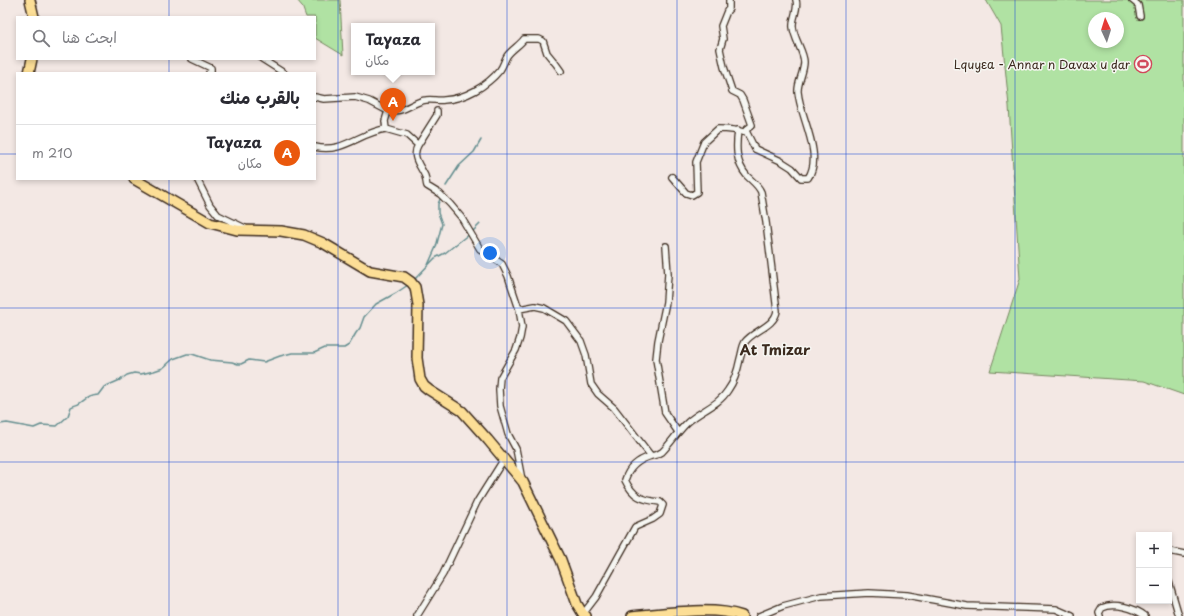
<!DOCTYPE html>
<html lang="ar">
<head>
<meta charset="utf-8">
<style>
	:root { --surface:#fff; --page:#f2f2f3; --text:#2b2b33; --muted:#7c7c81; --line:#e1e1e2; --accent:#ea580c }
	body { margin:0; font-family:"Playpen Sans","Playpen Sans Arabic",sans-serif; background:var(--page); color:var(--text); direction:rtl }
	.controls { position:absolute; right:12px; bottom:12px; display:grid; overflow:hidden; border-radius:0px; box-shadow:0 2px 6px #0003 }
	.controls button { width:36px; height:36px; display:grid; place-items:center; padding:0; border:0; border-bottom:1px solid var(--line); background:var(--surface); color:var(--text); font:20px sans-serif }
	.compass { position:absolute; left:1088px; top:12px; width:36px; height:36px; border-radius:50%; background:var(--surface); box-shadow:0 2px 6px #0003; rotate:356deg }
	.you { position:absolute; left:490px; top:253px; width:14px; height:14px; margin:-10px; border:3px solid #fff; border-radius:50%; background:#1a73e8; box-shadow:0 0 0 6px #1a73e833 }
	.badge { display:grid; place-items:center; width:26px; height:26px; border-radius:50%; background:var(--accent); color:#fff; font-size:13px; font-weight:700 }
	.pin { position:absolute; translate:-50% -33px; filter:drop-shadow(0 1px 2px #0008) }
	.pin::after { content:''; position:absolute; top:21px; width:14px; height:12px; background:inherit; clip-path:polygon(0 0,100% 0,50% 100%) }
	.popup { position:absolute; left:351px; top:23px; width:84px; height:52px; box-sizing:border-box; display:grid; place-content:center; border-radius:0px; background:var(--surface); filter:drop-shadow(0 1px 3px #0005); font-size:13px; white-space:nowrap; color:var(--muted) }
	.popup b { font-size:15px; color:var(--text) }
	.popup::after { content:''; position:absolute; left:50%; top:100%; margin-left:-8px; border:8px solid transparent; border-top-color:var(--surface) }
	.list { margin:0; padding:0; list-style:none }
	h2 { display:flex; justify-content:space-between; align-items:center; height:52px; margin:0; padding:0 16px; font-size:17px }
	h2 small { font-size:13px; font-weight:400; color:var(--muted) }
	.list li { display:grid; grid-template-columns:26px 1fr auto; gap:12px; align-items:center; box-sizing:border-box; height:56px; padding:0 16px; border-top:1px solid var(--line) }
	.list b { display:block; font-size:15px; white-space:nowrap }
	.list p { margin:0; font-size:13px; white-space:nowrap; color:var(--muted) }
	.list em { font-size:13px; font-style:normal; color:var(--muted) }
	.icon { flex:none; width:22px; height:22px; fill:none; stroke:currentColor; stroke-width:2; stroke-linecap:round; stroke-linejoin:round }
	.map { position:relative; flex:none; width:1184px; height:616px; overflow:hidden; direction:ltr }
	.search { position:absolute; background:var(--surface); box-shadow:0 2px 6px #0003; left:16px; top:16px; width:300px; height:44px; display:flex; align-items:center; gap:10px; box-sizing:border-box; padding:0 14px; border-radius:0px; color:var(--muted); font-size:15px }
	.panel { position:absolute; background:var(--surface); box-shadow:0 2px 6px #0003; left:16px; top:72px; width:300px; height:108px; border-radius:0px; direction:rtl }
	.map>svg:first-child { display:block }
</style>
</head>
<body>
<div class="map">
<svg width="1184" height="616" viewBox="0 0 1184 616">
	<rect width="100%" height="100%" fill="#f3e8e4"/>
	<filter id="ink" filterUnits="userSpaceOnUse"><feTurbulence type="fractalNoise" baseFrequency=".025" numOctaves="2"/><feDisplacementMap in="SourceGraphic" scale="8" xChannelSelector="R" yChannelSelector="G"/><feConvolveMatrix kernelMatrix="1 2 1 2 8 2 1 2 1" color-interpolation-filters="sRGB"/></filter>
	<g filter="url(#ink)">
		<path fill="#b0e2a3" stroke="#768660" fill-rule="evenodd" d="M297,0H340L343,55L315,38V17H306L302,6Z
			M986,0H1184V395L1144,381L990,371L1020,279L1009,106L1001,26ZM1094,18H1118V42H1094Z"/>
		<g fill="none" stroke-linecap="round" stroke-linejoin="round">
			<path stroke="#648e8f" stroke-width="1.5" d="M446,186L459,166L474,152L481,140
				M473,231L480,224
				M428,265L436,247L442,224L438,213V204L441,197
				M415,279L435,258L445,253L469,234
				M0,424L7,423L34,428L41,425L57,426L68,416L71,407C74,405 78,405 80,403C87,398 88,396 98,395L104,387L120,380L127,375L134,373L141,374L154,371L163,368L173,359L187,354H192L210,360L232,362L238,364H241L249,360L264,362L280,356L292,353H314L325,348H344L349,345L356,333L360,328L364,317L376,304L396,293L408,285"/>
			<defs>
				<path id="minor" d="M729,0V9L727,11L721,26L723,39L720,49L724,67L732,91L740,95L743,100L752,125L746,130L747,133
					M1132,0L1138,5L1140,16
					M192,59L211,68V72L209,73
					M262,59L284,73
					M315,97L324,99L355,97L369,101L388,111
					M386,129L407,135L418,145C411,157 420,165 425,176C426,179 426,183 427,186L440,194L450,204L461,217L480,249L502,264L508,276L519,309
					M418,145L437,115V111
					M315,147C343,154 360,132 386,129L385,121L388,111C392,110 396,111 400,110C409,108 416,101 426,100C432,99 438,101 444,100C465,99 487,86 500,70C503,66 504,61 507,56C511,50 521,44 524,39H539L543,41L547,53L556,64L561,71
					M672,177L686,193L692,195L697,192L696,162L704,142L718,129C728,129 737,130 747,133L755,149L781,161L792,168L801,178H808C824,155 800,117 798,92C797,84 804,72 804,62C804,52 794,39 793,27C792,18 799,9 796,0
					M197,179L210,205L218,215L245,228
					M666,246L668,274L666,302L658,341L656,359L665,413L678,432
					M522,480L516,449L508,434L500,406L499,389L500,378L516,350L520,338L522,327L519,309L535,306L544,308L566,321L581,341L586,355L591,384L598,394L614,408L651,456
					M1169,551L1184,554
					M1169,582L1179,616
					M583,614L596,597L635,527L653,519L660,514L663,505L660,502C642,500 633,497 625,480C629,467 638,460 651,456C655,455 658,455 662,452C671,443 678,431 688,422C700,411 719,405 728,390C734,382 738,369 740,359C742,353 742,347 745,342C754,330 774,327 777,311L766,222L761,192C758,185 752,181 747,176C735,162 736,146 738,130
					M417,616L443,574L477,502L504,459
					M759,616L783,606L821,596L869,593L907,595L967,606L1056,609L1072,616
					M1100,616L1099,613L1102,608C1114,602 1135,608 1145,616"/>
				<path id="primary" d="M30,0L34,17
					M29,73L32,59
					M134,179L210,223L237,230L281,231L304,235L323,243L370,271L404,277L411,282L415,287L418,305L417,358L420,379L424,386L429,390L462,411L488,440L523,482L561,560L577,604L583,614L586,616
					M632,616C662,613 715,606 742,616"/>
			</defs>
			<use href="#minor" stroke="#3b2a1e" stroke-width="8"/>
			<use href="#primary" stroke="#3b2a1e" stroke-width="12"/>
			<use href="#minor" stroke="#f6f6f2" stroke-width="5.5"/>
			<use href="#primary" stroke="#fcde96" stroke-width="9"/>
		</g>
	</g>
	<path fill="none" stroke="#1d4ed8" stroke-width="1" stroke-opacity="0.55" d="M169,0V17M338,0V616M507,0V616M677,0V616M846,0V616M1015,0V616M169,59V73M0,154H17M315,154H1184M169,179V616M0,308H1184M0,462H1184"/>
	<defs>
		<symbol id="stadium-ring" viewBox="-11 -11 22 22"><circle r="9.5" fill="#f6f6f2" stroke="#d1495b" stroke-width="1.5"/><path d="M0-5a6.5 5 0 1 0 0 10a6.5 5 0 1 0 0-10ZM-3.5-1.8h7v3.6h-7Z" fill="#d1495b"/></symbol>
	</defs>
	<g fill-rule="evenodd">
		<use href="#stadium-ring" x="1133" y="54" width="20" height="20"/>
	</g>
	<g text-anchor="middle" dominant-baseline="central" stroke-width="3" stroke-linejoin="round" paint-order="stroke">
		<g font-size="12" fill="#3b2a1e" stroke="#f6f6f2" text-anchor="end">
			<text x="1130" y="64">Lquyɛa - Annar n Davax u ḍar</text>
		</g>
		<g font-size="14" font-weight="bold" fill="#3b2a1e" stroke="#f6f6f2">
			<text x="775" y="349">At Tmizar</text>
		</g>
	</g>
</svg>
<div class="controls">
<button>+</button>
<button>−</button>
</div>
<svg class="compass" viewBox="-18 -18 36 36"><path d="M0-13l5 13h-10z" fill="#e53935"/><path d="M0 13l5-13h-10z" fill="#7c7c81"/></svg>
<div class="you"></div>
<div class="pin badge" style="left:393px;top:121px">A</div>
<div class="popup"><b>Taɣaza</b>مكان</div>
<div class="search"><svg class="icon" aria-label="search" viewBox="0 0 24 24"><circle cx="10" cy="10" r="6"/><path d="M15 15l6 6"/></svg>ابحث هنا</div>
<section class="panel">
<h2>بالقرب منك<small></small></h2>
<ul class="list">
<li><span class="badge">A</span><div><b>Taɣaza</b><p>مكان</p></div><em>210 m</em></li>
</ul>
</section>
</div>
</body>
</html>
